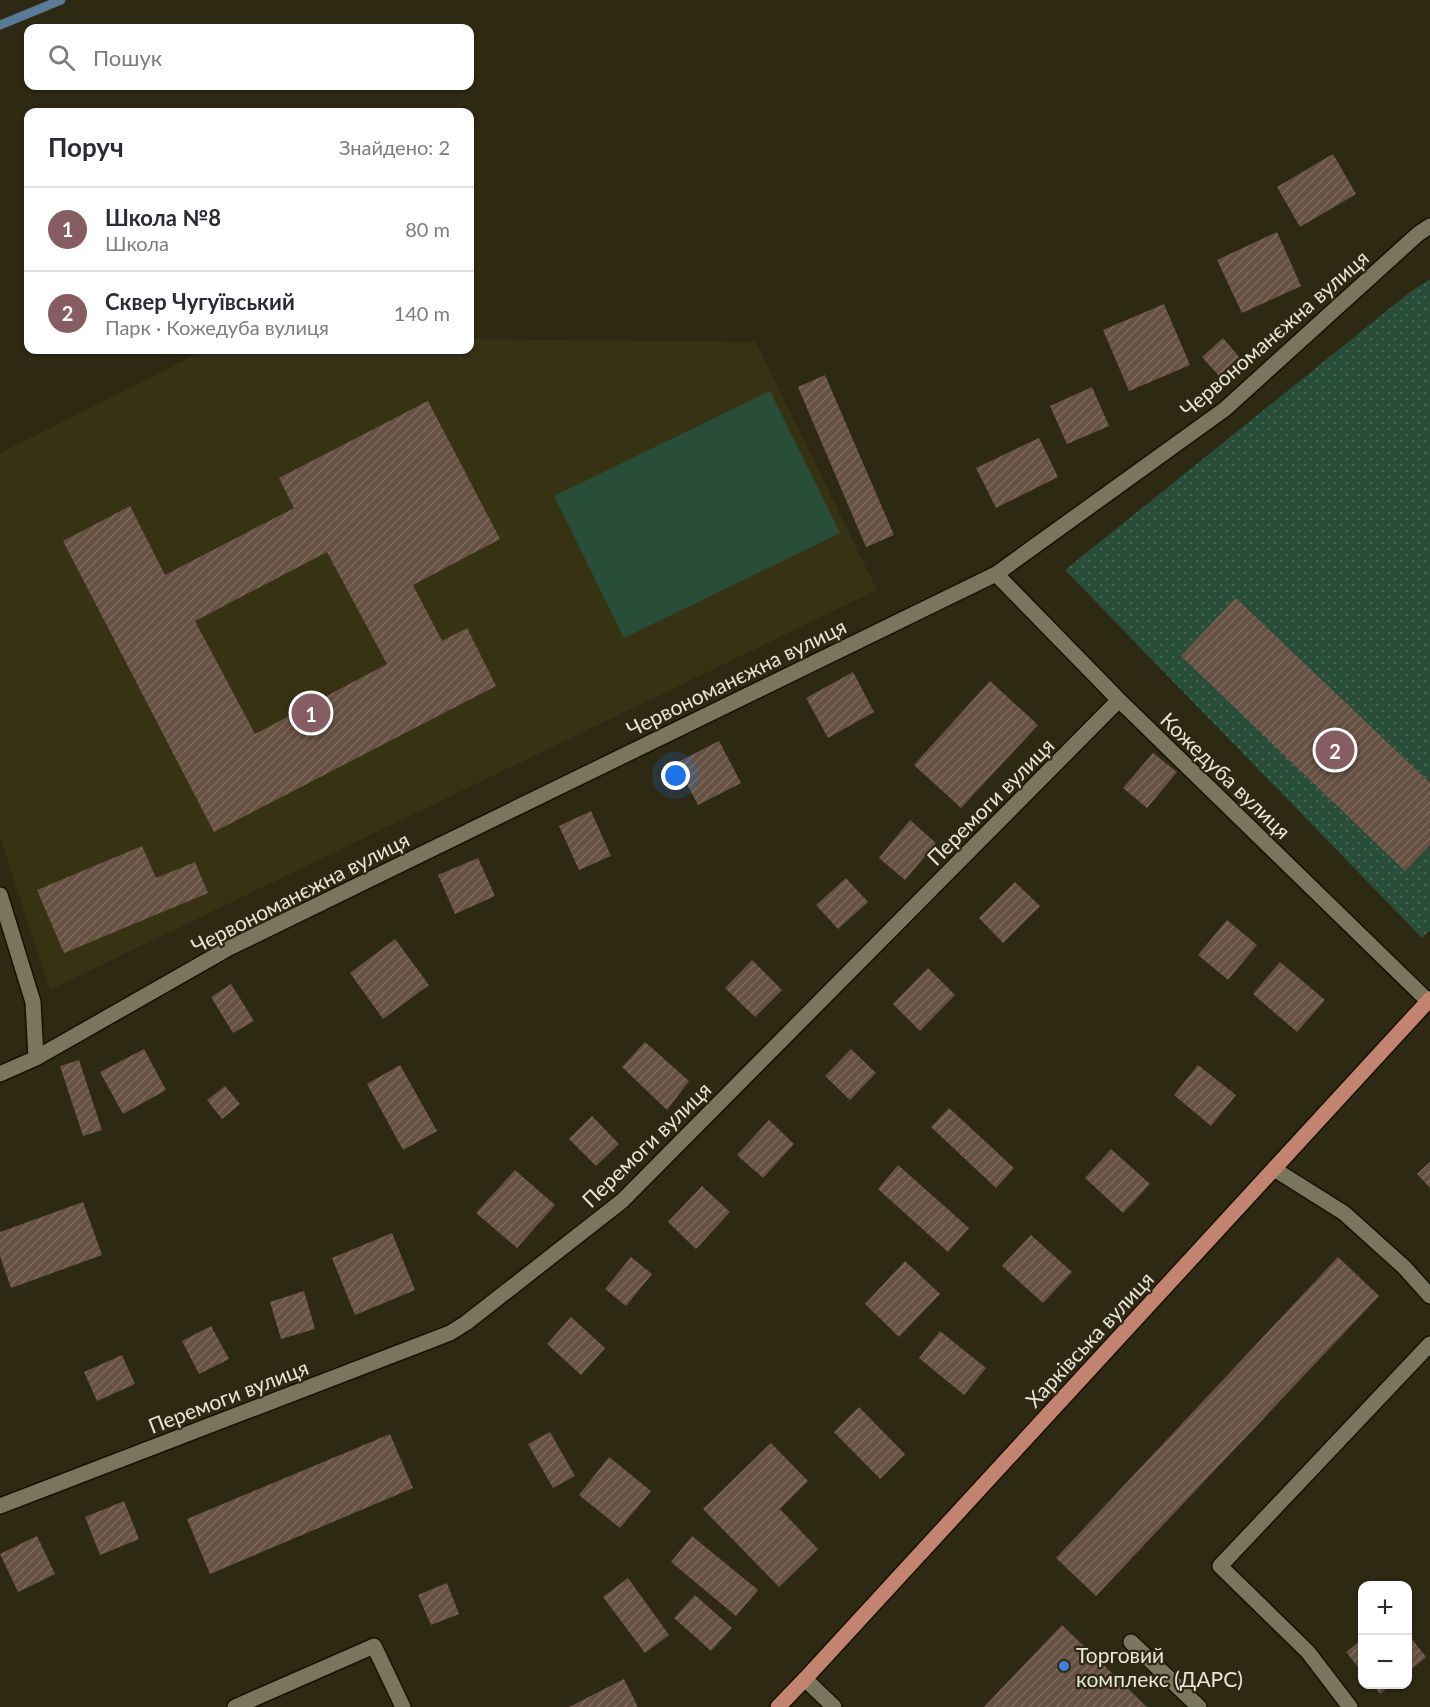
<!DOCTYPE html>
<html lang="uk">
<head>
<meta charset="utf-8">
<style>
	:root { --surface:#fff; --page:#f2f2f3; --text:#2b2b33; --muted:#7c7c81; --line:#e1e1e2; --accent:#865d63 }
	body { margin:0; font-family:Lato,sans-serif; background:var(--page); color:var(--text) }
	.controls { position:absolute; right:18px; bottom:18px; display:grid; overflow:hidden; border-radius:12px; box-shadow:0 2px 4px #0004 }
	.controls button { width:54px; height:54px; display:grid; place-items:center; padding:0; border:0; border-bottom:2px solid var(--line); background:var(--surface); color:var(--text); font:30px sans-serif }
	.you { position:absolute; left:676px; top:776px; width:21px; height:21px; margin:-15px; border:4px solid #fff; border-radius:50%; background:#1a73e8; box-shadow:0 0 0 9px #1a73e833 }
	.badge { display:grid; place-items:center; width:39px; height:39px; border-radius:50%; background:var(--accent); color:#fff; font-size:20px; font-weight:700 }
	.pin { position:absolute; translate:-50% -50%; border:3px solid #fff; box-shadow:0 2px 6px #0006 }
	.list { margin:0; padding:0; list-style:none }
	h2 { display:flex; justify-content:space-between; align-items:center; height:78px; margin:0; padding:0 24px; font-size:26px }
	h2 small { font-size:20px; font-weight:400; color:var(--muted) }
	.list li { display:grid; grid-template-columns:39px 1fr auto; gap:18px; align-items:center; box-sizing:border-box; height:84px; padding:0 24px; border-top:2px solid var(--line) }
	.list b { display:block; font-size:22px; white-space:nowrap }
	.list p { margin:0; font-size:20px; white-space:nowrap; color:var(--muted) }
	.list em { font-size:20px; font-style:normal; color:var(--muted) }
	.icon { flex:none; width:33px; height:33px; fill:none; stroke:currentColor; stroke-width:2; stroke-linecap:round; stroke-linejoin:round }
	.map { position:relative; flex:none; width:1430px; height:1707px; overflow:hidden }
	.search { position:absolute; background:var(--surface); box-shadow:0 2px 4px #0004; left:24px; top:24px; width:450px; height:66px; display:flex; align-items:center; gap:15px; box-sizing:border-box; padding:0 21px; border-radius:12px; color:var(--muted); font-size:22px }
	.panel { position:absolute; background:var(--surface); box-shadow:0 2px 4px #0004; left:24px; top:108px; width:450px; height:246px; border-radius:12px }
	.map>svg:first-child { display:block }
</style>
</head>
<body>
<div class="map">
<svg width="1430" height="1707" viewBox="0 0 1430 1707">
	<defs>
		<pattern id="green-dots" width="8" height="8" patternUnits="userSpaceOnUse" patternTransform="scale(1.5)"><rect width="8" height="8" fill="#284d39"/><path d="M2 2h.1M6 6h.1" fill="none" stroke="#476755" stroke-width="1.8" stroke-linecap="round"/></pattern>
		<pattern id="building-hatch" width="6" height="6" patternUnits="userSpaceOnUse" patternTransform="scale(1.5)"><rect width="6" height="6" fill="#675143"/><path d="M-1 1l2-2M0 6l6-6M5 7l2-2" fill="none" stroke="#7d6a5e"/></pattern>
	</defs>
	<rect width="100%" height="100%" fill="#2d2913"/>
	<path fill="#383214" d="M470,339L756,342L877,590L50,990L0,837V453L205,350H470Z"/>
	<path fill="url(#green-dots)" d="M1430,279V930L1422,938L1065,570L1409,293Z"/>
	<path fill="#284d39" d="M770,391L840,533L624,638L554,496Z"/>
	<g fill="none" stroke-linecap="round" stroke-linejoin="round">
		<path stroke="#5a7b98" stroke-width="9" d="M0,25L61,0"/>
	</g>
	<path fill="url(#building-hatch)" fill-rule="evenodd" d="M1333,154L1356,194L1300,227L1277,187Z
		M1277,232L1301,286L1242,313L1217,260Z
		M1164,304L1190,365L1129,391L1103,330Z
		M1223,338L1239,357L1219,376L1202,357Z
		M825,375L894,535L866,547L798,387Z
		M1092,387L1109,426L1067,444L1050,406Z
		M428,401L500,539L413,585L442,641L467,628L496,686L214,832L63,541L130,506L165,575L294,508L279,478ZM327,552L387,664L255,734L195,621Z
		M1039,438L1058,477L996,508L976,468Z
		M1236,598L1430,783V845L1405,871L1181,656Z
		M853,672L874,712L828,738L806,698Z
		M990,681L1038,725L961,808L914,765Z
		M719,741L741,783L698,805L676,763Z
		M1153,753L1177,772L1147,808L1123,788Z
		M591,811L611,856L579,870L559,826Z
		M910,820L936,843L905,880L879,858Z
		M142,846L156,878L195,862L208,893L64,953L37,890Z
		M478,858L495,896L455,914L438,875Z
		M846,878L868,902L838,929L816,905Z
		M1015,882L1040,906L1003,943L979,918Z
		M1227,920L1257,945L1228,980L1198,955Z
		M395,939L429,985L383,1019L350,973Z
		M752,960L782,990L755,1017L725,988Z
		M1280,962L1325,1000L1297,1032L1253,994Z
		M928,968L955,995L920,1031L893,1004Z
		M231,984L254,1021L233,1033L211,997Z
		M645,1042L689,1081L667,1110L622,1067Z
		M144,1049L166,1090L123,1114L100,1072Z
		M851,1049L876,1073L850,1100L825,1076Z
		M79,1060L102,1130L83,1136L60,1066Z
		M400,1065L437,1131L403,1150L367,1084Z
		M1198,1065L1236,1095L1211,1126L1174,1095Z
		M225,1086L240,1104L222,1119L207,1100Z
		M949,1108L1014,1168L996,1188L931,1127Z
		M592,1116L619,1144L596,1166L569,1139Z
		M769,1120L794,1144L763,1178L737,1155Z
		M1111,1149L1150,1184L1123,1213L1085,1178Z
		M1430,1162V1188L1417,1174Z
		M898,1165L969,1228L948,1252L878,1189Z
		M515,1170L555,1205L517,1248L476,1213Z
		M702,1186L730,1212L696,1249L668,1222Z
		M83,1202L102,1255L11,1288L0,1256V1232Z
		M392,1233L415,1290L355,1315L332,1258Z
		M1031,1235L1072,1272L1043,1303L1002,1266Z
		M631,1257L652,1274L626,1306L605,1289Z
		M1338,1257L1379,1296L1096,1596L1056,1558Z
		M905,1261L940,1294L899,1337L865,1304Z
		M304,1291L315,1329L281,1339L270,1302Z
		M571,1317L605,1348L581,1375L547,1344Z
		M211,1326L229,1359L199,1374L182,1341Z
		M940,1331L986,1368L964,1395L919,1358Z
		M122,1355L135,1384L97,1401L84,1372Z
		M859,1407L905,1454L880,1479L834,1432Z
		M550,1432L575,1476L553,1488L528,1444Z
		M390,1434L413,1488L210,1574L187,1519Z
		M771,1443L808,1481L780,1509L818,1549L779,1587L703,1509Z
		M609,1457L651,1491L620,1528L579,1495Z
		M124,1501L139,1539L100,1555L85,1517Z
		M37,1536L55,1574L18,1592L0,1554Z
		M692,1536L758,1590L736,1616L671,1562Z
		M628,1578L669,1635L645,1653L603,1597Z
		M447,1583L459,1614L431,1625L418,1595Z
		M695,1595L732,1628L711,1651L674,1618Z
		M1062,1625L1147,1707H984Z
		M1408,1634L1426,1657L1408,1672Z
		M1362,1639V1672L1346,1652Z
		M624,1679L638,1707H569Z
		M1372,1684H1391L1380,1694Z"/>
	<g fill="none" stroke-linecap="round" stroke-linejoin="round">
		<defs>
			<path id="minor" d="M996,574L1119,700L1430,1003
				M0,895L33,1002L36,1058
				M0,1074L36,1058L229,948L996,574L1225,409L1418,234L1430,226
				M1274,1169L1344,1213L1404,1267L1430,1296
				M0,1506L450,1333L466,1323L622,1201L1119,700
				M1131,1642L1199,1707
				M805,1679L834,1707
				M235,1707L374,1646L403,1707
				M1350,1707L1308,1652L1220,1566L1430,1344"/>
			<path id="major" d="M778,1707L805,1679L1430,999"/>
		</defs>
		<use href="#minor" stroke="#161200" stroke-width="18"/>
		<use href="#major" stroke="#161200" stroke-width="18"/>
		<use href="#minor" stroke="#7a765d" stroke-width="15"/>
		<use href="#major" stroke="#c2846f" stroke-width="15"/>
	</g>
	<circle fill="#3f7fe0" stroke="#2d2913" stroke-width="2" cx="1064" cy="1666" r="6"/>
	<g text-anchor="middle" dominant-baseline="central" stroke-width="4.5" stroke-linejoin="round" paint-order="stroke">
		<g font-size="21" fill="#e9e6d9" stroke="#2d2913">
			<text transform="translate(1274 333) rotate(-41)">Червономанєжна вулиця</text>
			<text transform="translate(736 677) rotate(-26)">Червономанєжна вулиця</text>
			<text transform="translate(1226 775) rotate(44)">Кожедуба вулиця</text>
			<text transform="translate(990 801) rotate(-45)">Перемоги вулиця</text>
			<text transform="translate(300 892) rotate(-27)">Червономанєжна вулиця</text>
			<text transform="translate(646 1144) rotate(-44)">Перемоги вулиця</text>
			<text transform="translate(1089 1339) rotate(-47)">Харківська вулиця</text>
			<text transform="translate(228 1396) rotate(-21)">Перемоги вулиця</text>
		</g>
		<g font-size="21" fill="#e9e6d9" stroke="#2d2913" text-anchor="start">
			<text x="1076" y="1654">Торговий<tspan x="1076" dy="24">комплекс (ДАРС)</tspan></text>
		</g>
	</g>
</svg>
<div class="controls">
<button>+</button>
<button>−</button>
</div>
<div class="you"></div>
<div class="pin badge" style="left:311px;top:713px">1</div>
<div class="pin badge" style="left:1335px;top:750px">2</div>
<div class="search"><svg class="icon" aria-label="search" viewBox="0 0 24 24"><circle cx="10" cy="10" r="6"/><path d="M15 15l6 6"/></svg>Пошук</div>
<section class="panel">
<h2>Поруч<small>Знайдено: 2</small></h2>
<ul class="list">
<li><span class="badge">1</span><div><b>Школа №8</b><p>Школа</p></div><em>80 m</em></li>
<li><span class="badge">2</span><div><b>Сквер Чугуївський</b><p>Парк · Кожедуба вулиця</p></div><em>140 m</em></li>
</ul>
</section>
</div>
</body>
</html>
